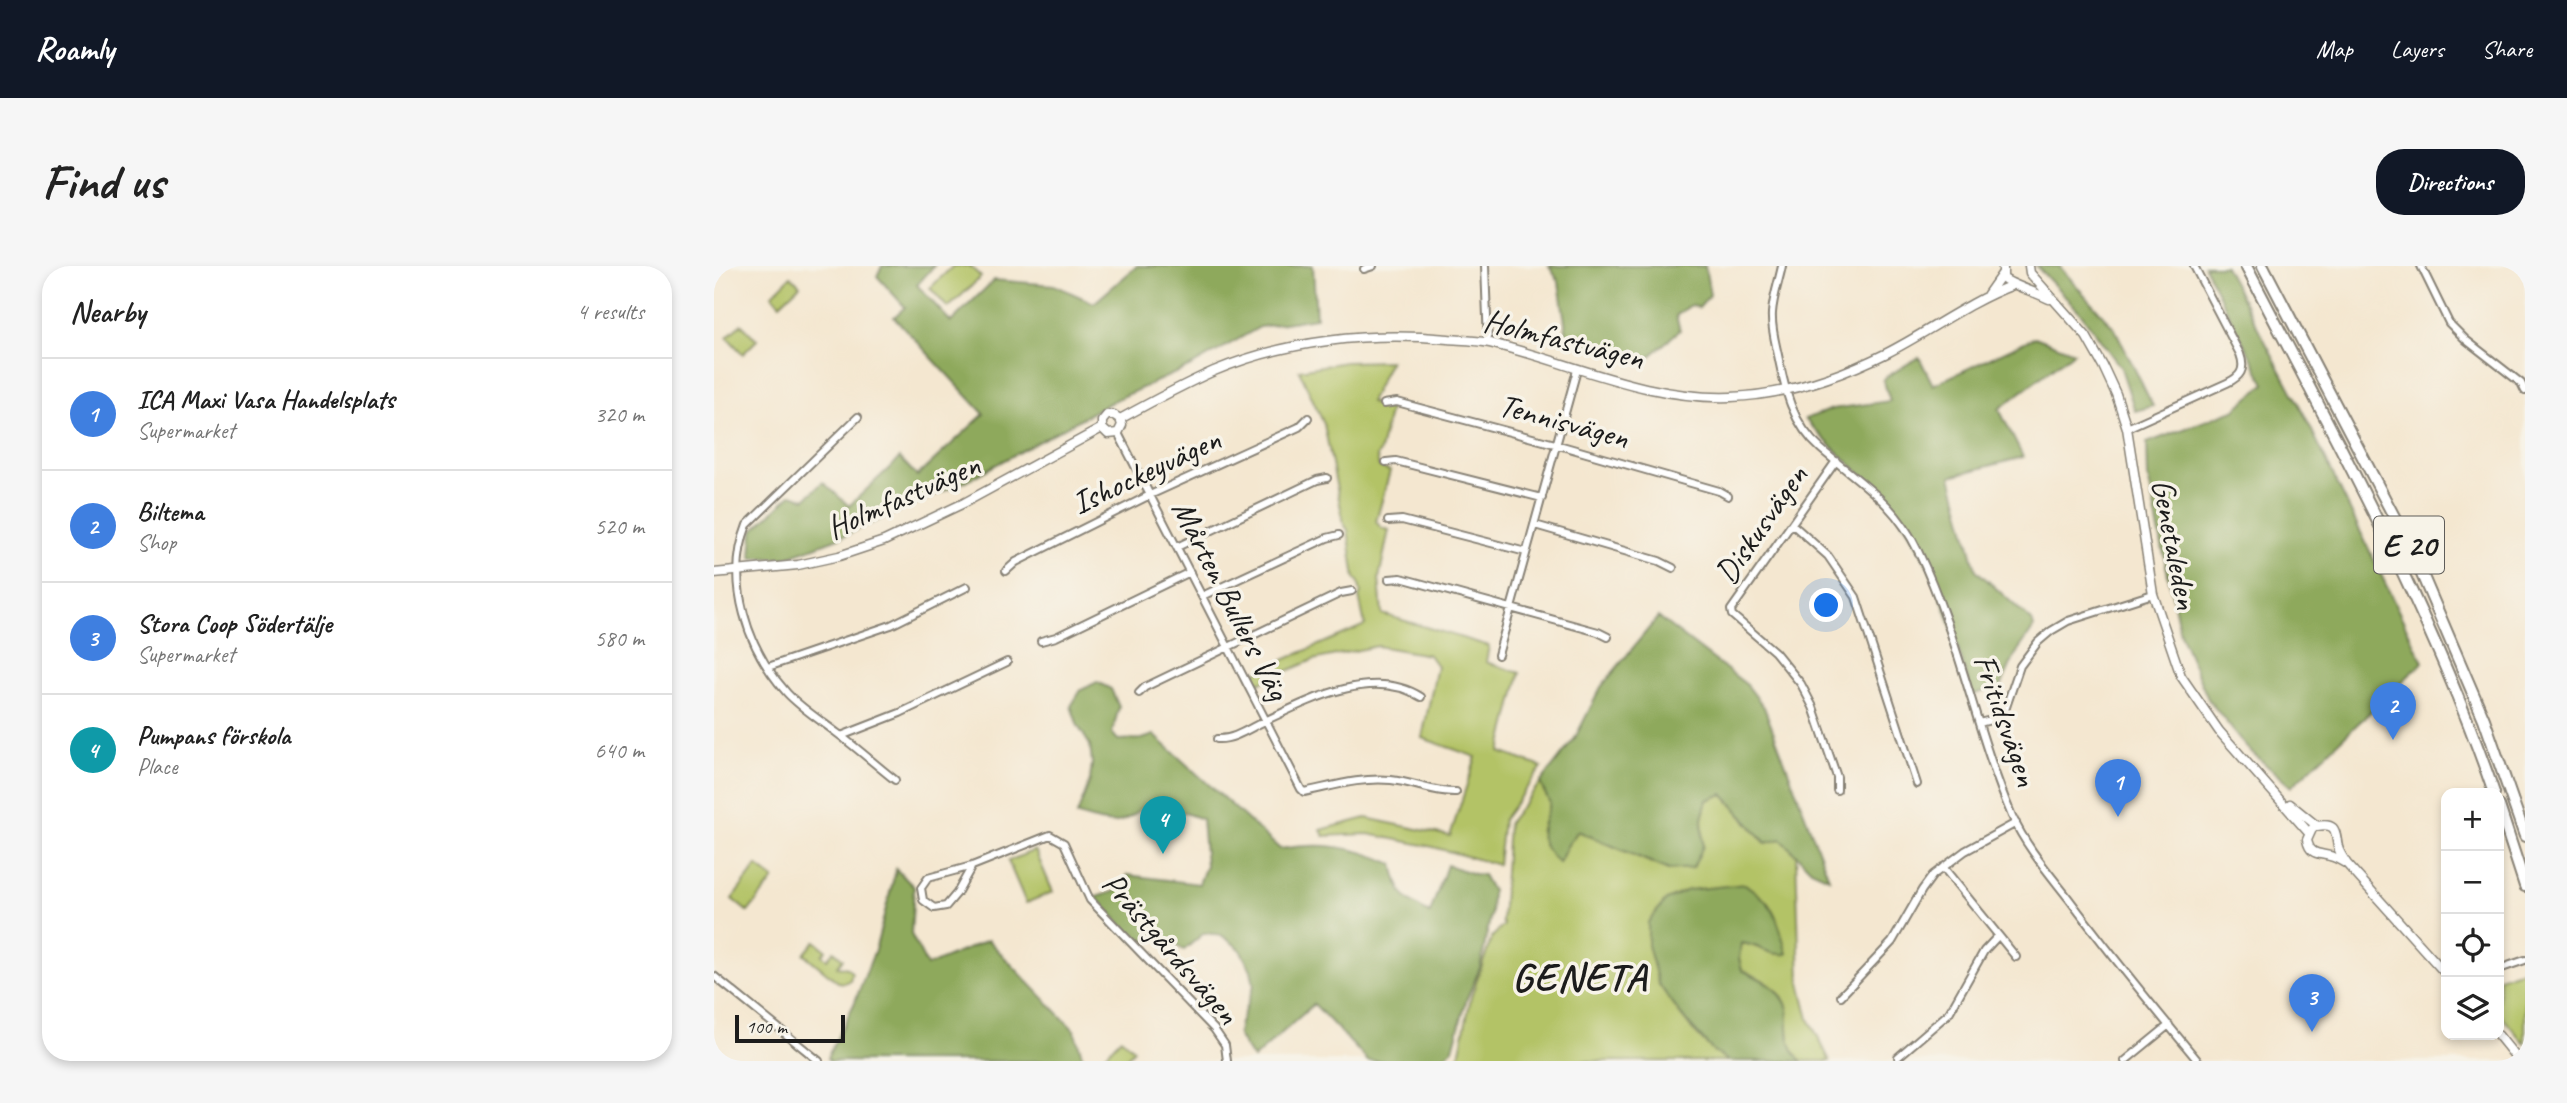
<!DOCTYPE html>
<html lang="en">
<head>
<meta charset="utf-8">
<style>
	:root { --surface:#fff; --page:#f6f6f6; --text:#222; --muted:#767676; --line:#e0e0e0; --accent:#111827 }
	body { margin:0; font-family:Caveat,sans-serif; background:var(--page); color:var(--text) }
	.controls { position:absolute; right:21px; bottom:21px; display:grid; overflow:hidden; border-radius:14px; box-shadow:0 4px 10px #0003 }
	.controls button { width:63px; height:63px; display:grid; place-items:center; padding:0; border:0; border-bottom:2px solid var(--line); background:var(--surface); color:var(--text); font:35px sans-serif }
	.scale { position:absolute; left:21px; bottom:18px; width:110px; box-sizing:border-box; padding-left:7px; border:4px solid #1c1c1c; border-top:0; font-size:19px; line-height:24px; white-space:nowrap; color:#1c1c1c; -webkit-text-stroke:5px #f7f3e8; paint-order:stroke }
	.you { position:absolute; left:1113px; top:340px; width:24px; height:24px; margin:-18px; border:5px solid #fff; border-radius:50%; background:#1a73e8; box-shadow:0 0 0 10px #1a73e833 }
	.badge { display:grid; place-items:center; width:46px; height:46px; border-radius:50%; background:var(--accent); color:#fff; font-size:23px; font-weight:700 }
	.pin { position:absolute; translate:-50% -58px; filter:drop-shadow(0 2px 4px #0008) }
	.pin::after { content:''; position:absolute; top:37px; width:24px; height:21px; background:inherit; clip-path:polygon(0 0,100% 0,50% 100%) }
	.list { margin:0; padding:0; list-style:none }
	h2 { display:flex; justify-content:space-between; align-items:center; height:91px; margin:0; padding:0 28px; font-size:30px }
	h2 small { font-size:23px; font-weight:400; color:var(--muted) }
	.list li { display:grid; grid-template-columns:46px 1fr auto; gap:21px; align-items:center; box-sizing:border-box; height:112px; padding:0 28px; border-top:2px solid var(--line) }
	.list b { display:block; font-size:26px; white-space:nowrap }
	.list p { margin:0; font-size:23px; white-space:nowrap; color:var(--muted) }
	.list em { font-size:23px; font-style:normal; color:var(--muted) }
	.icon { flex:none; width:38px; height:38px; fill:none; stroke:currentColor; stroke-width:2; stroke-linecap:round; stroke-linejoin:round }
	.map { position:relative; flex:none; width:1811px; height:795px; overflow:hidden; border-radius:28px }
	header { display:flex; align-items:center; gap:42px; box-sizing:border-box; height:98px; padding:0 35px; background:var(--accent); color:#fff }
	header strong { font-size:33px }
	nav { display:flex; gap:38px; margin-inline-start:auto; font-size:24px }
	.intro { display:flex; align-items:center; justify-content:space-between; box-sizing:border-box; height:168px; padding:0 42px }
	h1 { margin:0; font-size:49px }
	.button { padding:18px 32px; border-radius:28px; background:var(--accent); color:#fff; font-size:24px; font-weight:700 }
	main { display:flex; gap:42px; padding:0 42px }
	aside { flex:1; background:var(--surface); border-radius:28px; box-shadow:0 4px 10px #0003 }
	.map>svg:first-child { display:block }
</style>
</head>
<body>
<header>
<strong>Roamly</strong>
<nav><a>Map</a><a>Layers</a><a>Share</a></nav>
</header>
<div class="intro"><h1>Find us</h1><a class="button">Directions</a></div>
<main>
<aside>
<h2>Nearby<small>4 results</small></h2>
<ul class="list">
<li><span class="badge" style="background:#3f7fe0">1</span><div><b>ICA Maxi Vasa Handelsplats</b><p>Supermarket</p></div><em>320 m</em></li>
<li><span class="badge" style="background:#3f7fe0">2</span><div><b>Biltema</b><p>Shop</p></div><em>520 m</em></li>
<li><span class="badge" style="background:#3f7fe0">3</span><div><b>Stora Coop Södertälje</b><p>Supermarket</p></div><em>580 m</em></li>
<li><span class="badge" style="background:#0f9aa8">4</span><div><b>Pumpans förskola</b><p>Place</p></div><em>640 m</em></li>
</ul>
</aside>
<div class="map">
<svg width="1811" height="795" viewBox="0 0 1811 795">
	<rect width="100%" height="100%" fill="#f7f3e8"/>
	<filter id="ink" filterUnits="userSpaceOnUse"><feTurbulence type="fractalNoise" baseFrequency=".0143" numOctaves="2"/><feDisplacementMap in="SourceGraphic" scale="14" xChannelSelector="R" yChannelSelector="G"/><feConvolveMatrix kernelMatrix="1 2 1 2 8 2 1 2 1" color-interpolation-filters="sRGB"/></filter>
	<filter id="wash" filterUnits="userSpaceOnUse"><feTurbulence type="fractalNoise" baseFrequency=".00686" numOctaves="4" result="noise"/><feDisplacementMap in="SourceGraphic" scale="28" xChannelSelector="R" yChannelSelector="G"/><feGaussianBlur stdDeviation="1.57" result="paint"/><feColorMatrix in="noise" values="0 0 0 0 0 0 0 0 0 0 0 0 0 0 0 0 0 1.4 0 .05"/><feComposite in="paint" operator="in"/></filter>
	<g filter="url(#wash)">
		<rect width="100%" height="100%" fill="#f4e7d0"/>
		<path fill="#b3c366" stroke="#687041" stroke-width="2" d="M239,0H256L267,11L234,42L216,22Z
			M77,10L86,19L66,38L58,29Z
			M27,58L43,74L29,88L13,71Z
			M676,95L656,136L676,143L666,185L663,191L665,201L676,205L662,256L668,262L675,264L665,312L668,348L775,380L772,396L806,407L786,486L828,501L789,554L784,599L719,581L654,568L610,570L607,564L652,552L736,570L762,491L708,472L723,400L715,389L663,380L599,394L540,419L535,409L651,359L645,331L647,327L644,315L641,313L634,264L630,258L610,158L585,104L631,96Z
			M826,517L836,537L826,565L845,596L853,580L864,565L954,604L989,580L988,553L993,534L1009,528L1051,577L1067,573L1082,588L1086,716L1095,753L1116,795H1087C1077,784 1074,775 1074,760C1073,754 1075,748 1074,743C1068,722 1046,712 1028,704L1025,692L1027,677C1045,679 1056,691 1073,687L1054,636L1031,618L944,717C964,745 984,778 1015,795H744L757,731L778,671L790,659L788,656L794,557Z
			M321,584L339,626L312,637L294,595Z
			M43,600L60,613L34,646L18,633Z
			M101,675L112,684L108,689L113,693L120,685L129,693L123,700L134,702L138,707L136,714L130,717L124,716L90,688Z
			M1811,703V778L1785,747V712Z
			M407,772L420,784L409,795H385Z"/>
		<path fill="#8ea95b" stroke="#55623c" stroke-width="2" d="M168,0H220L203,19L237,56L280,14L340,19L380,37L423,0H599L602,52L546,61L477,100L401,134L252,215L127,271L71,292H37L39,264L78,228L91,233L109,216L135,240L186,192L203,210L270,148L180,51L191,41L163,10Z
			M835,0H991L996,29L985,42L977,39L962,50L966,64L933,93L854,77L845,16Z
			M1322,0H1345L1401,63L1439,140L1421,145L1407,102L1365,45Z
			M1490,0H1511L1591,150L1709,396L1577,521L1533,482L1494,433L1466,368L1434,211L1433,177L1520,144L1551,118Z
			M1321,71L1360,86L1285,143L1309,191L1237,210L1262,304L1318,355L1320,361L1300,391L1285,425L1274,424L1258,429C1237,360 1220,289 1171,233C1146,204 1116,182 1091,153L1118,143L1176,135L1169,113L1205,91L1219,119Z
			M944,351L1033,419L1050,441L1115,612L1097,604L1067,573L1052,577L1009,528L993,534L988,553L989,580L979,602L955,604L864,565L853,580L845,597C820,575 826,565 836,537L826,517L861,472L887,421Z
			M383,416L397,423L405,441L398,467L404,474L428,473L440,469L566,583C608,576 640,580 679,598C685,627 689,634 716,647L733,599L760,608L769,609L778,625L777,648L766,702L753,732L739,783L725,795H654L600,738L539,793L524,770L525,760L540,719L537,704L525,682L507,669L490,667L470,684L445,669L424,677L382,631L402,625L414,609L485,618L492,599L488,553L459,543L430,540C405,564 393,557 363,549L376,514L378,497L376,479L364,460L357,440L367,424Z
			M182,603L200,621L197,668L213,700L274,674L360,764L370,795H116L113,792L140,738L162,681Z
			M1031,618C1065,642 1062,650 1073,688C1054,690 1047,679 1027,677L1025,692L1028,704C1045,712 1068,722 1074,743C1075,748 1073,754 1074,760C1074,775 1077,784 1087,795H1015L1000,786L967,749L944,717L934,679V656L952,634L974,624Z"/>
	</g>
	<g filter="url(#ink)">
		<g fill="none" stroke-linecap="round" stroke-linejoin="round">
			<defs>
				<path id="street" d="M771,0L774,77
					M1068,0C1065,15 1059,31 1058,47C1057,61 1061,75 1064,89C1071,124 1078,158 1107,183C1146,217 1181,236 1204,285C1245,370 1261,464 1298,550C1312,581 1335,607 1355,633C1396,688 1440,742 1484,795
					M1707,0L1735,57L1752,74L1807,117L1811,125
					M650,3L659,0
					M670,138L683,136L841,178L1005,225L1014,230
					M144,151L33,259C11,315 33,383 73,427C87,442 106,454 123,467C143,482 162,499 181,514
					M1413,162L1513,117C1526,111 1532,104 1526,88L1480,0
					M404,167L587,523L590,526C619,520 647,511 677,514C699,516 720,527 742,526
					M1122,195L1017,344L1018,349L1061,386L1087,418L1099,441L1123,511V524
					M672,196L682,195L828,232
					M674,255L688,254L812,286
					M1078,258L1114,290L1142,331L1203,518
					M821,259L945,295L959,302
					M463,281L603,214L613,212
					M292,305L302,296L436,229L585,161L594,152
					M675,313L687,312L884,366L894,371
					M488,330L613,272L625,269
					M327,375L342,371L476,306
					M784,389L863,104
					M54,401L177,359L253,321
					M425,427L431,421L627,327L638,325
					M1265,457L1281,453L1291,444L1306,400L1324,376L1337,365L1354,355L1439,328
					M127,470L186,447L293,396
					M503,473C521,474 537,461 553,454C597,433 660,401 707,431
					M258,600L243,627L232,640L220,642L209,634L207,622L214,612L258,600L336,569L350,577L376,634L500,763L511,779L513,795
					M1229,601L1302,691
					M1785,703L1811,694
					M0,710L105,795
					M1127,730L1178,676L1208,624L1219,609L1251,585L1302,557
					M1184,791L1235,747L1270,685L1284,670
					M1411,795L1455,759"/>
				<path id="secondary" d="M1289,0V12C1295,18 1324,27 1335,33
					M1315,0L1316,7L1372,70L1389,100L1402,128L1413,162L1439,328L1467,410L1505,465L1595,567
					M1274,28L1288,8
					M406,153C437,136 468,119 500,105C573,74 656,66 734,73C747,74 762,74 776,77C856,96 932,134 1017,131C1071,129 1125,111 1173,87C1216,65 1254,36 1299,19
					M388,162L394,168L404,167L408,159L406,153
					M388,162V155L393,149H400L406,153
					M0,307L84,299L125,290L170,275L250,237L388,162
					M1576,538L1603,560C1624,556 1621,567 1624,581C1625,586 1630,593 1633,598L1732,708
					M1598,563L1593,574C1596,589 1604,587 1616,590C1621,591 1628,595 1633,598
					M1784,769L1805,795"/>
				<path id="highway" d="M1532,0C1622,174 1716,341 1780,527
					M1549,0L1698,285L1770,453L1811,570
					M1785,540L1811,620"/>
			</defs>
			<use href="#street" stroke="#888276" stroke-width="10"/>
			<use href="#secondary" stroke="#888276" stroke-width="11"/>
			<use href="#highway" stroke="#888276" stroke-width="14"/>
			<use href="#street" stroke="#fff" stroke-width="6"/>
			<use href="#secondary" stroke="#fff" stroke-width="8"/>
			<use href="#highway" stroke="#fff" stroke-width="10"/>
		</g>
	</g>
	<g text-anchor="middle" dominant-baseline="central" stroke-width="7" stroke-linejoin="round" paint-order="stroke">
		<rect fill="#f7f3e8" stroke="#5e5c59" stroke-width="2" x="1660" y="250.5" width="70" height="57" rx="5"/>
		<g font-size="32" font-weight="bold" fill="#1c1c1c">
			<text x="1695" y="279">E 20</text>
		</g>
		<g font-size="33" fill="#1c1c1c" stroke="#f7f3e8">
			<text transform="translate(850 73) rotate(14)">Holmfastvägen</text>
			<text transform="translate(850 155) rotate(15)">Tennisvägen</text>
			<text transform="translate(432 205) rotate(-25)">Ishockeyvägen</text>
			<text transform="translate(189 230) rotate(-24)">Holmfastvägen</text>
			<text transform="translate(1047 258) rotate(-55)">Diskusvägen</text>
			<text transform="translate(1461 278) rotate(79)">Genetaleden</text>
			<text transform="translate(517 334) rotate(63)">Mårten Bullers Väg</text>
			<text transform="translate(1292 454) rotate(71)">Fritidsvägen</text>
			<text transform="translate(457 682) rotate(49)">Prästgårdsvägen</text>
		</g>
		<g font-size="40" font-weight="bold" letter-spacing="2" fill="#1c1c1c" stroke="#f7f3e8">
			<text x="866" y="711">GENETA</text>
		</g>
	</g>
</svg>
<div class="controls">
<button>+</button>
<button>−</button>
<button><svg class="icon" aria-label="locate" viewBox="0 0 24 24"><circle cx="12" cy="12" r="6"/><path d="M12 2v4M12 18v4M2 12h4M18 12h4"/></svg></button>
<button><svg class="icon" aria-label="layers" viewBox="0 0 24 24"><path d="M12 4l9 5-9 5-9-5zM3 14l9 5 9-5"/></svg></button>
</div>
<div class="scale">100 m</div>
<div class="you"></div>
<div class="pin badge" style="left:1404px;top:551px;background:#3f7fe0">1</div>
<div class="pin badge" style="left:1679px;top:474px;background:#3f7fe0">2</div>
<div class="pin badge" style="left:1598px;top:766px;background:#3f7fe0">3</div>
<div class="pin badge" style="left:449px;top:588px;background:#0f9aa8">4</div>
</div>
</main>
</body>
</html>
